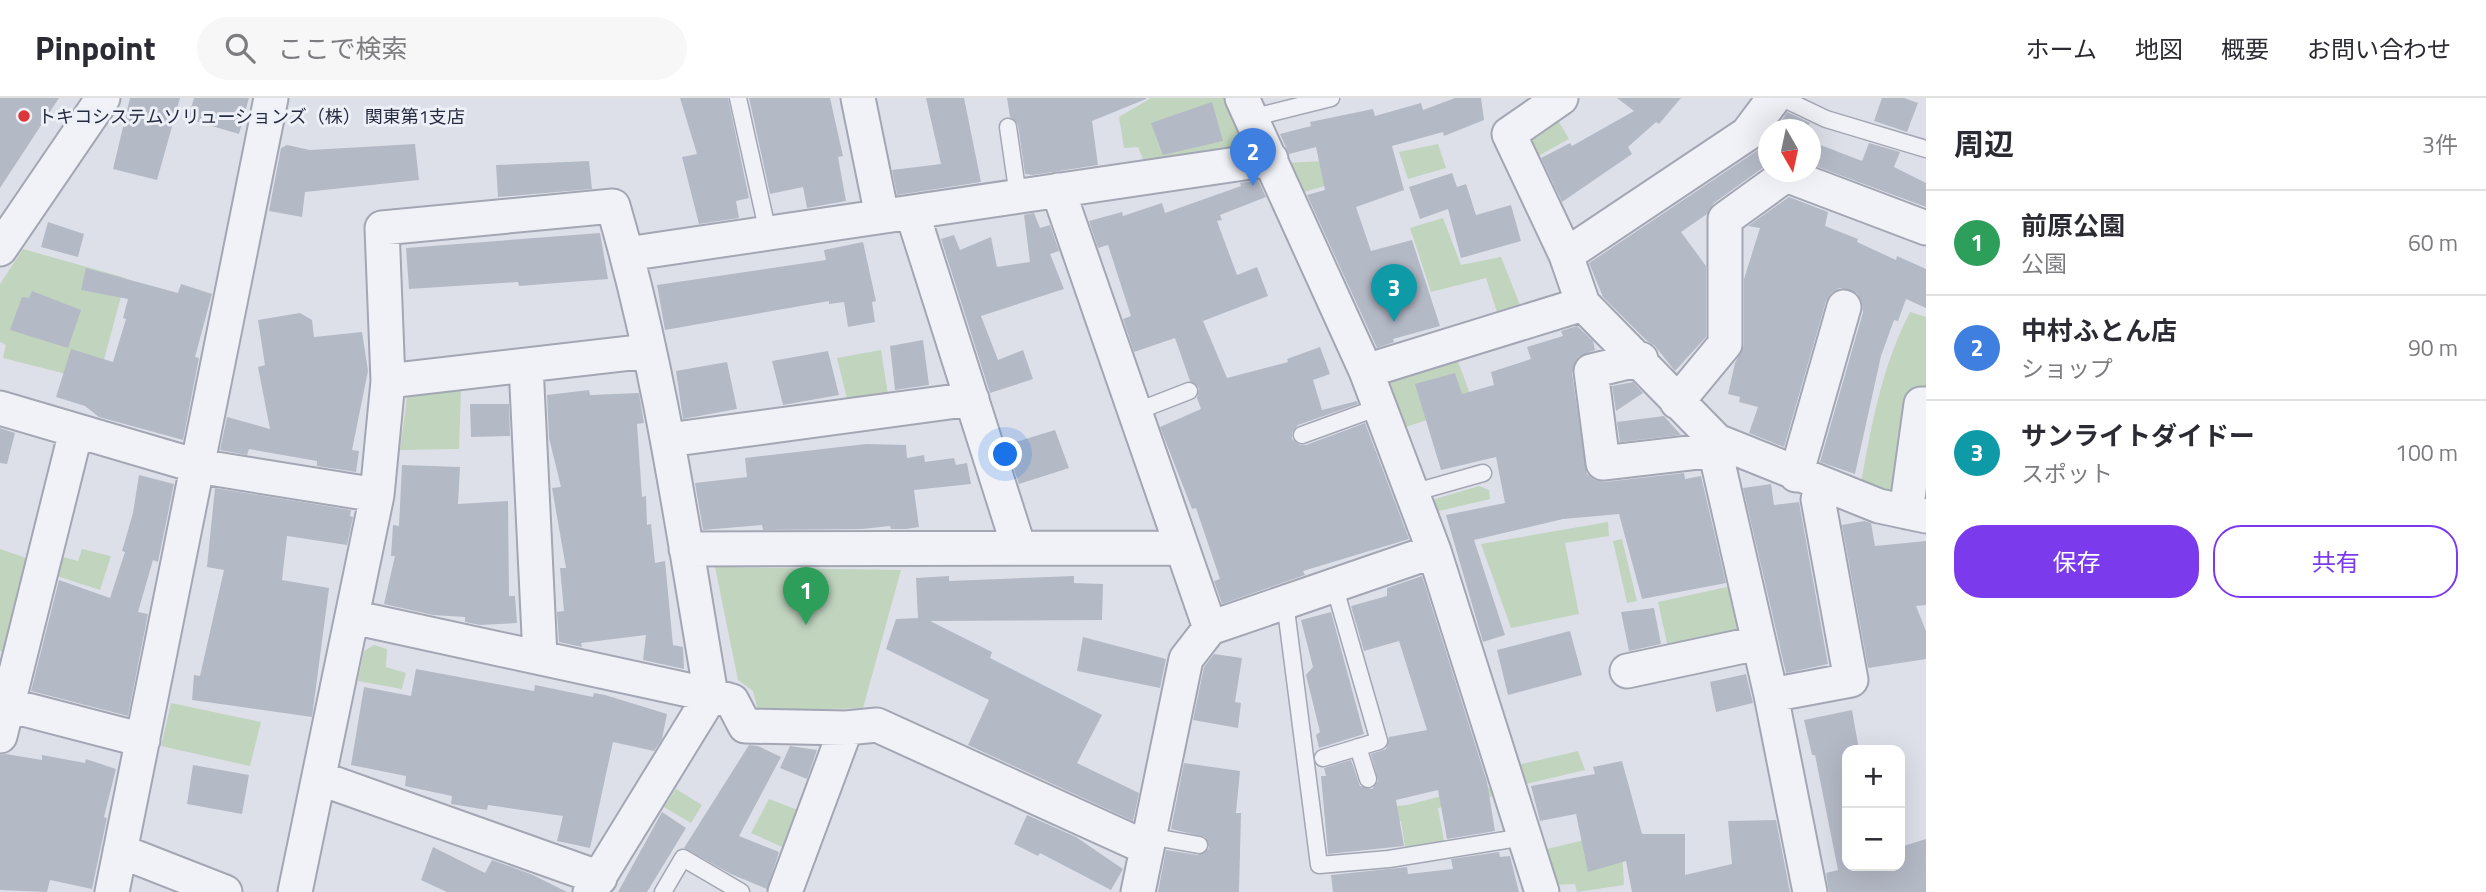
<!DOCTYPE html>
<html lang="ja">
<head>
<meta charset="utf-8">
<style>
	:root { --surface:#fff; --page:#f7f7f7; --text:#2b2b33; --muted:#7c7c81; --line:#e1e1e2; --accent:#7c3aed }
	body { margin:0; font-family:"Titillium Web","Noto Sans JP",sans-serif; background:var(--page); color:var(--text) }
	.controls { position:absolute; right:21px; bottom:21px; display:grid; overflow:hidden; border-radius:14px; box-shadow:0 7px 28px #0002 }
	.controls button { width:63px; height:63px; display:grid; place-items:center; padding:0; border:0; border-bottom:2px solid var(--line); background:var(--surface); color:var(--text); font:35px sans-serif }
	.compass { position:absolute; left:1758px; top:21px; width:63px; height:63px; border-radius:50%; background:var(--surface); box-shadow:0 7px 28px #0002; rotate:171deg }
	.you { position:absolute; left:1006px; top:357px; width:24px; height:24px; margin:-18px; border:5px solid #fff; border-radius:50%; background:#1a73e8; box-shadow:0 0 0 10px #1a73e833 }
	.badge { display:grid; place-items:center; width:46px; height:46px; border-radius:50%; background:var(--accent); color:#fff; font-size:23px; font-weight:700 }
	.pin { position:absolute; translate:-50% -58px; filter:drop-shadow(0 2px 4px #0008) }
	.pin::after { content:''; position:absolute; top:37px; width:24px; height:21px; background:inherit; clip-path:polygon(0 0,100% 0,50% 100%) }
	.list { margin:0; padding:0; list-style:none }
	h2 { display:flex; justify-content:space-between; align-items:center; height:91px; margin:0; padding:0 28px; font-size:30px }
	h2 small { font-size:23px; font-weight:400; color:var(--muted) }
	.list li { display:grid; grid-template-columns:46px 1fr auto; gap:21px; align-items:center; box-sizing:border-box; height:105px; padding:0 28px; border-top:2px solid var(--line) }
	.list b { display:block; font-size:26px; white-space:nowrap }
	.list p { margin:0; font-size:23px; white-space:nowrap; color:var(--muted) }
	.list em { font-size:23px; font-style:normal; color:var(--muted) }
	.actions { display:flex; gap:14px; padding:21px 28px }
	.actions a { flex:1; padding:16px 0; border:2px solid var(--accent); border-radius:28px; text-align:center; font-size:24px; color:var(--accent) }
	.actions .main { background:var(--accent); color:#fff }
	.icon { flex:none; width:38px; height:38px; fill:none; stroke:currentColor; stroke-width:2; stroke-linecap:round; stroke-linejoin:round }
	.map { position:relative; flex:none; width:1926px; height:794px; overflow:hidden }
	header { display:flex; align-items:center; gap:42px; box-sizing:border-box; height:98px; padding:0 35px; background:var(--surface); border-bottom:2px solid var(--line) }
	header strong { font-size:33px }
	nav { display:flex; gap:38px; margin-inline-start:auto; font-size:24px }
	.search { width:490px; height:63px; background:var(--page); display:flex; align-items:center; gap:18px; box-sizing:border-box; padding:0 24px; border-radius:38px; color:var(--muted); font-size:26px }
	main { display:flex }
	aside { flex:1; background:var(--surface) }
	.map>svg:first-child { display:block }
</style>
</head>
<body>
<header>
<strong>Pinpoint</strong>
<div class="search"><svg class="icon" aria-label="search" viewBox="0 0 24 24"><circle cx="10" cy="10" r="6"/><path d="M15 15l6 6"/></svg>ここで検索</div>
<nav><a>ホーム</a><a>地図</a><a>概要</a><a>お問い合わせ</a></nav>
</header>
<main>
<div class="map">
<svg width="1926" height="794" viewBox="0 0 1926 794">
	<rect width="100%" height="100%" fill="#dee0e9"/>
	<path fill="#c0d4be" d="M1151,0H1225L1243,38L1240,51L1147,71L1138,49L1124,50L1119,19Z
		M1553,14L1569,41L1531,62L1521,37Z
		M1438,46L1446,70L1408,81L1399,54Z
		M1324,63L1352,80L1297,96L1284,65Z
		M1443,120L1461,167L1501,159L1522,212L1499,220L1486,180L1431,194L1410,130Z
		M23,151L126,180L98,284L3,260L6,247L0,244V186Z
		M1910,214L1926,219V294L1912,292L1893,392L1883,398L1860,391C1871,330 1881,270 1910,214Z
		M881,252L889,303L849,309L837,260Z
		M1456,258L1474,307L1396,332L1385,281Z
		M461,292L459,351L400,352L407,299Z
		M1479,388L1489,392L1490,401L1439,413L1445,444L1430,406L1435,401Z
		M1608,424L1609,438L1565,445L1579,516L1511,530L1481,446Z
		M1622,441L1637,503L1627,505L1613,443Z
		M0,451L29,461L5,555L0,553Z
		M82,451L111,458L100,492L51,476L56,457L78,463Z
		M715,469L901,472L863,610L758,613L753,593L738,582Z
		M1727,489L1729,494L1736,493L1743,529L1737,539L1669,554L1658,504Z
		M374,547L387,551L386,569L406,575L402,591L358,583L364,553Z
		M171,605L261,624L250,668L161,648Z
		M1578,653L1585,672L1518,688L1513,668Z
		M1491,689L1494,698L1438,710L1444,743L1405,749L1401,723L1385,725L1382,709L1408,707L1445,697L1446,701Z
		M676,691L702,707L691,725L664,709Z
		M769,701L803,714L789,752L751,735Z
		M1621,733L1624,787L1577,794L1575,786L1554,787L1543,752Z"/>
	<path fill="#b4b9c6" d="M0,0H59L0,90Z
		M130,0H180L157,82L113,71Z
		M194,0H249L239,36L188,21Z
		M680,0H728L749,100L736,103L739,120L699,126L682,59L697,56Z
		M749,0H830L843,58L838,59L846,103L807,110L803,89L770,96Z
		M926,0H964L981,84L897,97L892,72L941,66Z
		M1007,0H1146V1L1092,23L1098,67L1033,77L1025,76L1018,27L1010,19Z
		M1455,0H1481L1484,22L1444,38L1443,34L1392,48L1404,92L1356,109L1371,153L1412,142L1440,228L1393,241L1394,244L1377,250L1307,97L1325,92L1316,49L1289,56L1280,36L1311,28L1310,24L1373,11L1375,18L1421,5L1423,12Z
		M1617,0H1681L1659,26L1656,24L1628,49L1632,56L1562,104L1541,60L1570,45L1572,48L1634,13Z
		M1882,0H1904L1918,5L1907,34L1874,23Z
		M1212,4L1223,43L1163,57L1151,25Z
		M1787,14L1810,25L1804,32H1776Z
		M1768,39V66L1714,105L1707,116L1681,134L1706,168V239L1675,273L1654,247L1646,242L1603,199L1589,165L1758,52Z
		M1810,43L1862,63L1869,45L1900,54L1894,69L1926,85V109L1810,66Z
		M415,46L419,82L305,94L302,119L269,113L281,50L287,47L310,52Z
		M589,63L592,91L498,99L496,67Z
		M1452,75L1457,89L1466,86L1476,117L1511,107L1521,143L1461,160L1448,111L1420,121L1409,89Z
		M1258,82L1266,99L1220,117L1222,122L1217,123L1237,177L1257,169L1268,198L1203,223L1227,280L1288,264L1287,261L1320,249L1330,276L1313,282L1322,312L1357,303L1358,306L1298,327L1292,335V341L1300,347H1306L1365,325L1409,441L1303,473L1305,477L1222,506L1214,483L1220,481L1196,410L1192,411L1160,329L1201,311L1197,300L1199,290L1190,283L1175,240L1134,254L1123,221L1131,218L1108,147L1098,150L1089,123L1122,114L1123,118L1162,105L1165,115L1241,88L1240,85Z
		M1789,99L1828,114L1825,128L1858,141L1857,144L1896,162L1897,158L1926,171V210L1906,201L1898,223L1894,222L1881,258L1855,376L1820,364L1863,214L1862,204L1857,195L1840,190L1831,195L1826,203L1784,349L1749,335L1758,309L1739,304L1740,299L1728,296L1735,265L1744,247V181L1760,130L1748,128Z
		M1034,115L1040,130L1050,127L1059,153L1050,156L1064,191L981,218L998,262L1023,252L1033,281L990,295L941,141L954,137L960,152L991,139L997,169L1030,164L1024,117Z
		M48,124L84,136L78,159L41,149Z
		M600,135L608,181L519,188L518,184L409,191L406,150Z
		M863,144L876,203L872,204L875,224L848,229L844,204L829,206V203L665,232L657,187L826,162L824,152Z
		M86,170L178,195L181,186L212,196L195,259L199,260L183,342L99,319L85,308L56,299L71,251L113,264L126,221L123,220L128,201L81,192Z
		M32,193L81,212L68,250L10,232L22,199L29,200Z
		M300,215L312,222L314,239L362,234L368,273L352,352L359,353L356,374L317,368V363L249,351L247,357L220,352L227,319L270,331L258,269L265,267L258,222Z
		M1577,228L1593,243L1595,252L1578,259L1572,275L1587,376L1595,382L1605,384L1684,375L1685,381L1701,378L1726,485L1642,501L1619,416L1563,421L1474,442L1505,537L1483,544L1446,417L1505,405L1496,359L1441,372L1415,286L1455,275L1462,296L1494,287L1491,274L1531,261L1527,249L1563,238L1561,233Z
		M923,242L929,287L895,292L890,248Z
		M828,253L839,297L783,307L772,263Z
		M727,264L737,311L683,321L676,273Z
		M1633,284L1643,295L1616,313L1612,288Z
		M589,292L590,297L639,295L644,325L637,326L642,399L646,398L647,427L651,426L655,465L665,463L673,547L683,549L684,571L643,562L646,537L581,545L582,549L559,544L557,514L564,513L560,470H566L552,390L561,389L549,340L547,297Z
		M470,306H509L510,338L471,339Z
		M1664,318L1681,337L1620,344L1617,324Z
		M0,330L15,335L7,366L0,365Z
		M1055,332L1069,370L1019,386L1006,347Z
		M866,346L906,347L907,360L924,357L925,364L954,360L956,367L967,365L971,386L914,392L919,429L906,431H891L890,428L862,431L763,432L762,427L703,432L695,385L747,379L745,360Z
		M402,367L460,369L458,406L508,403L509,498H515L517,525L480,527L465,524V519L433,517L384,506L395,458H391L393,427L399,428Z
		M139,377L174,386L158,464L153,462L138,514L148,516L128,618L31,593L59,482L110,500L125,454L122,453L133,415Z
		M1771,386L1774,407L1799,404L1828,566L1786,575L1743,390Z
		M215,390L351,412L350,418L353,419L347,447L287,438L282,482L329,490L312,619L192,602L194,577L200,578L224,472L207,469Z
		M1864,423L1871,425L1875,448L1926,443V507L1916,508L1926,533V561L1868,570L1842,427Z
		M949,478V483L1074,478V485L1103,486L1102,522L930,523L992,554L990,560L1102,617L1077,665L1139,695L1133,723L968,647L989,602L886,551L896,521L918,520L916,480Z
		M1422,478L1487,684L1495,733L1447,741L1438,692L1396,702L1404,748L1328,756L1321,678H1326L1324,670L1351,662L1360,688L1372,691L1378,683L1371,656L1386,651L1389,639L1427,632L1399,543L1364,553L1351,508L1387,498V490Z
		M1654,510L1661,546L1629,553L1621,514Z
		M1331,514L1364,636L1319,650L1316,637L1320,634L1306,577L1313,569L1301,522Z
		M1570,533L1582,577L1508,597L1497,552Z
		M1083,539L1166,561L1160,590L1077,573Z
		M1214,556L1242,560L1235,604L1241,605L1238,630L1193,622L1204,569Z
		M416,571L534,593L535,587L593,599L594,595L605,597L667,616L662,641L654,653L613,644L590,750L557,743L563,718L488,707L487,712L451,706L452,698L405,688L406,678L351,667L364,589L411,598Z
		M1746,576L1753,605L1716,614L1710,584Z
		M1852,612L1859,652H1847V768H1900V749L1926,741V794H1829L1826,775L1838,772L1815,657H1812L1804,622Z
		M749,647L758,648L781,659L739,738L779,754L767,791L731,776L684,750Z
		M790,648L817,652L807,681L780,670Z
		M6,656L42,662V657L85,665L86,661L116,671L104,719L107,720L92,791L50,782L47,794L0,792V657Z
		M1622,663L1642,736H1685V777L1732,766L1728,723L1776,722L1790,794H1632L1626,763L1588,774L1576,716L1540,723L1531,688L1595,676L1593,669Z
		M1184,665L1240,673L1236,715H1241L1239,794H1158L1166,752L1198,757L1209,750L1205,739L1171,731Z
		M193,667L249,677L242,716L187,706Z
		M662,714L686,730L647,794H618Z
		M1027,717L1076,739L1123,771L1111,792L1040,755L1038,758L1014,746Z
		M433,749L485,775L492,762L533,777L567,794H447L421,782Z
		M1499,754L1500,759L1510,758L1519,794H1333L1331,777L1407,769L1408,776L1453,771L1451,761Z"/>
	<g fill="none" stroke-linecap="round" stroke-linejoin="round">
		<defs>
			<path id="lane" d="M738,0L768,135
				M1782,0L1826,21L1926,51
				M1251,20L1331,0
				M1008,29L1018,98
				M1135,314L1189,293
				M1302,337L1379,309
				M1412,395L1483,375
				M1285,504L1319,767L1389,761L1524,739
				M1358,649L1368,681
				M1323,660L1379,643L1334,487
				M1149,738L1199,747
				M663,794L683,760L741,794"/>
			<path id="street" d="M858,0L882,118
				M1242,0L1366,273L1434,453L1542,794
				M1561,0L1509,36L1566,157L1583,206L1717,343L1879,408L1926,418
				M1058,92L1210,530
				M912,114L1019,450
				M0,151L103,0
				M627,156L1271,61
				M1566,157L1747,36L1774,0
				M1641,261L1591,273L1603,365L1715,352
				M526,267L540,558
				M1366,273L1583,206
				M388,283L648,253
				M1677,304L1725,246V121L1786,77L1926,130
				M0,310L197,368L377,397
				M668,342L972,301
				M1717,343L1715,352L1771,597L1810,794
				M1796,377L1844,209
				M1906,414L1921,306H1926
				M686,451L1182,450
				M352,519L711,597L732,603L745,628L846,630
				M1627,573L1758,545
				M1771,597L1851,582L1818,401L1825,388
				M0,605L143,642
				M0,638L76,333
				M319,680L600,780
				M120,753L225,794
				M112,794L271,0
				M295,794L377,397L388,283L382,130L613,108C660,268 683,434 711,597L590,794
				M785,794L846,630L877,627L1147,750
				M1138,794L1186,561L1210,530L1434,453"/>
		</defs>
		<use href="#lane" stroke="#a3a6b3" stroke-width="19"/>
		<use href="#street" stroke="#a3a6b3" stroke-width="37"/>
		<use href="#lane" stroke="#f1f2f7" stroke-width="16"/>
		<use href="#street" stroke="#f1f2f7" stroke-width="33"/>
	</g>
	<circle fill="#db3638" stroke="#edf0f6" stroke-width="2.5" cx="24" cy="18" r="7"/>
	<g text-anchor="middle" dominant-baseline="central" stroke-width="6" stroke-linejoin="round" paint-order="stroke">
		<g font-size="18" fill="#252c41" stroke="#edf0f6" text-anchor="start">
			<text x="38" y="18">トキコシステムソリューションズ（株） 関東第1支店</text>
		</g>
	</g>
</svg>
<div class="controls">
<button>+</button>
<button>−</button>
</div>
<svg class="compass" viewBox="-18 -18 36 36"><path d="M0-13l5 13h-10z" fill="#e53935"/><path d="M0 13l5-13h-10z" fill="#7c7c81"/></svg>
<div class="you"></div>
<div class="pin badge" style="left:806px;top:527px;background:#2e9e5b">1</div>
<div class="pin badge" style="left:1253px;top:88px;background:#3f7fe0">2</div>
<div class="pin badge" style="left:1394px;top:224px;background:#0f9aa8">3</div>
</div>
<aside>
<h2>周辺<small>3件</small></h2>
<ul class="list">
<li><span class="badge" style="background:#2e9e5b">1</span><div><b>前原公園</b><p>公園</p></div><em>60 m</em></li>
<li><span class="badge" style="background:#3f7fe0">2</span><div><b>中村ふとん店</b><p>ショップ</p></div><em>90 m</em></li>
<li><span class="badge" style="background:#0f9aa8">3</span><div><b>サンライトダイドー</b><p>スポット</p></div><em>100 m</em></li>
</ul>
<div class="actions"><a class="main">保存</a><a>共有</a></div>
</aside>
</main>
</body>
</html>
